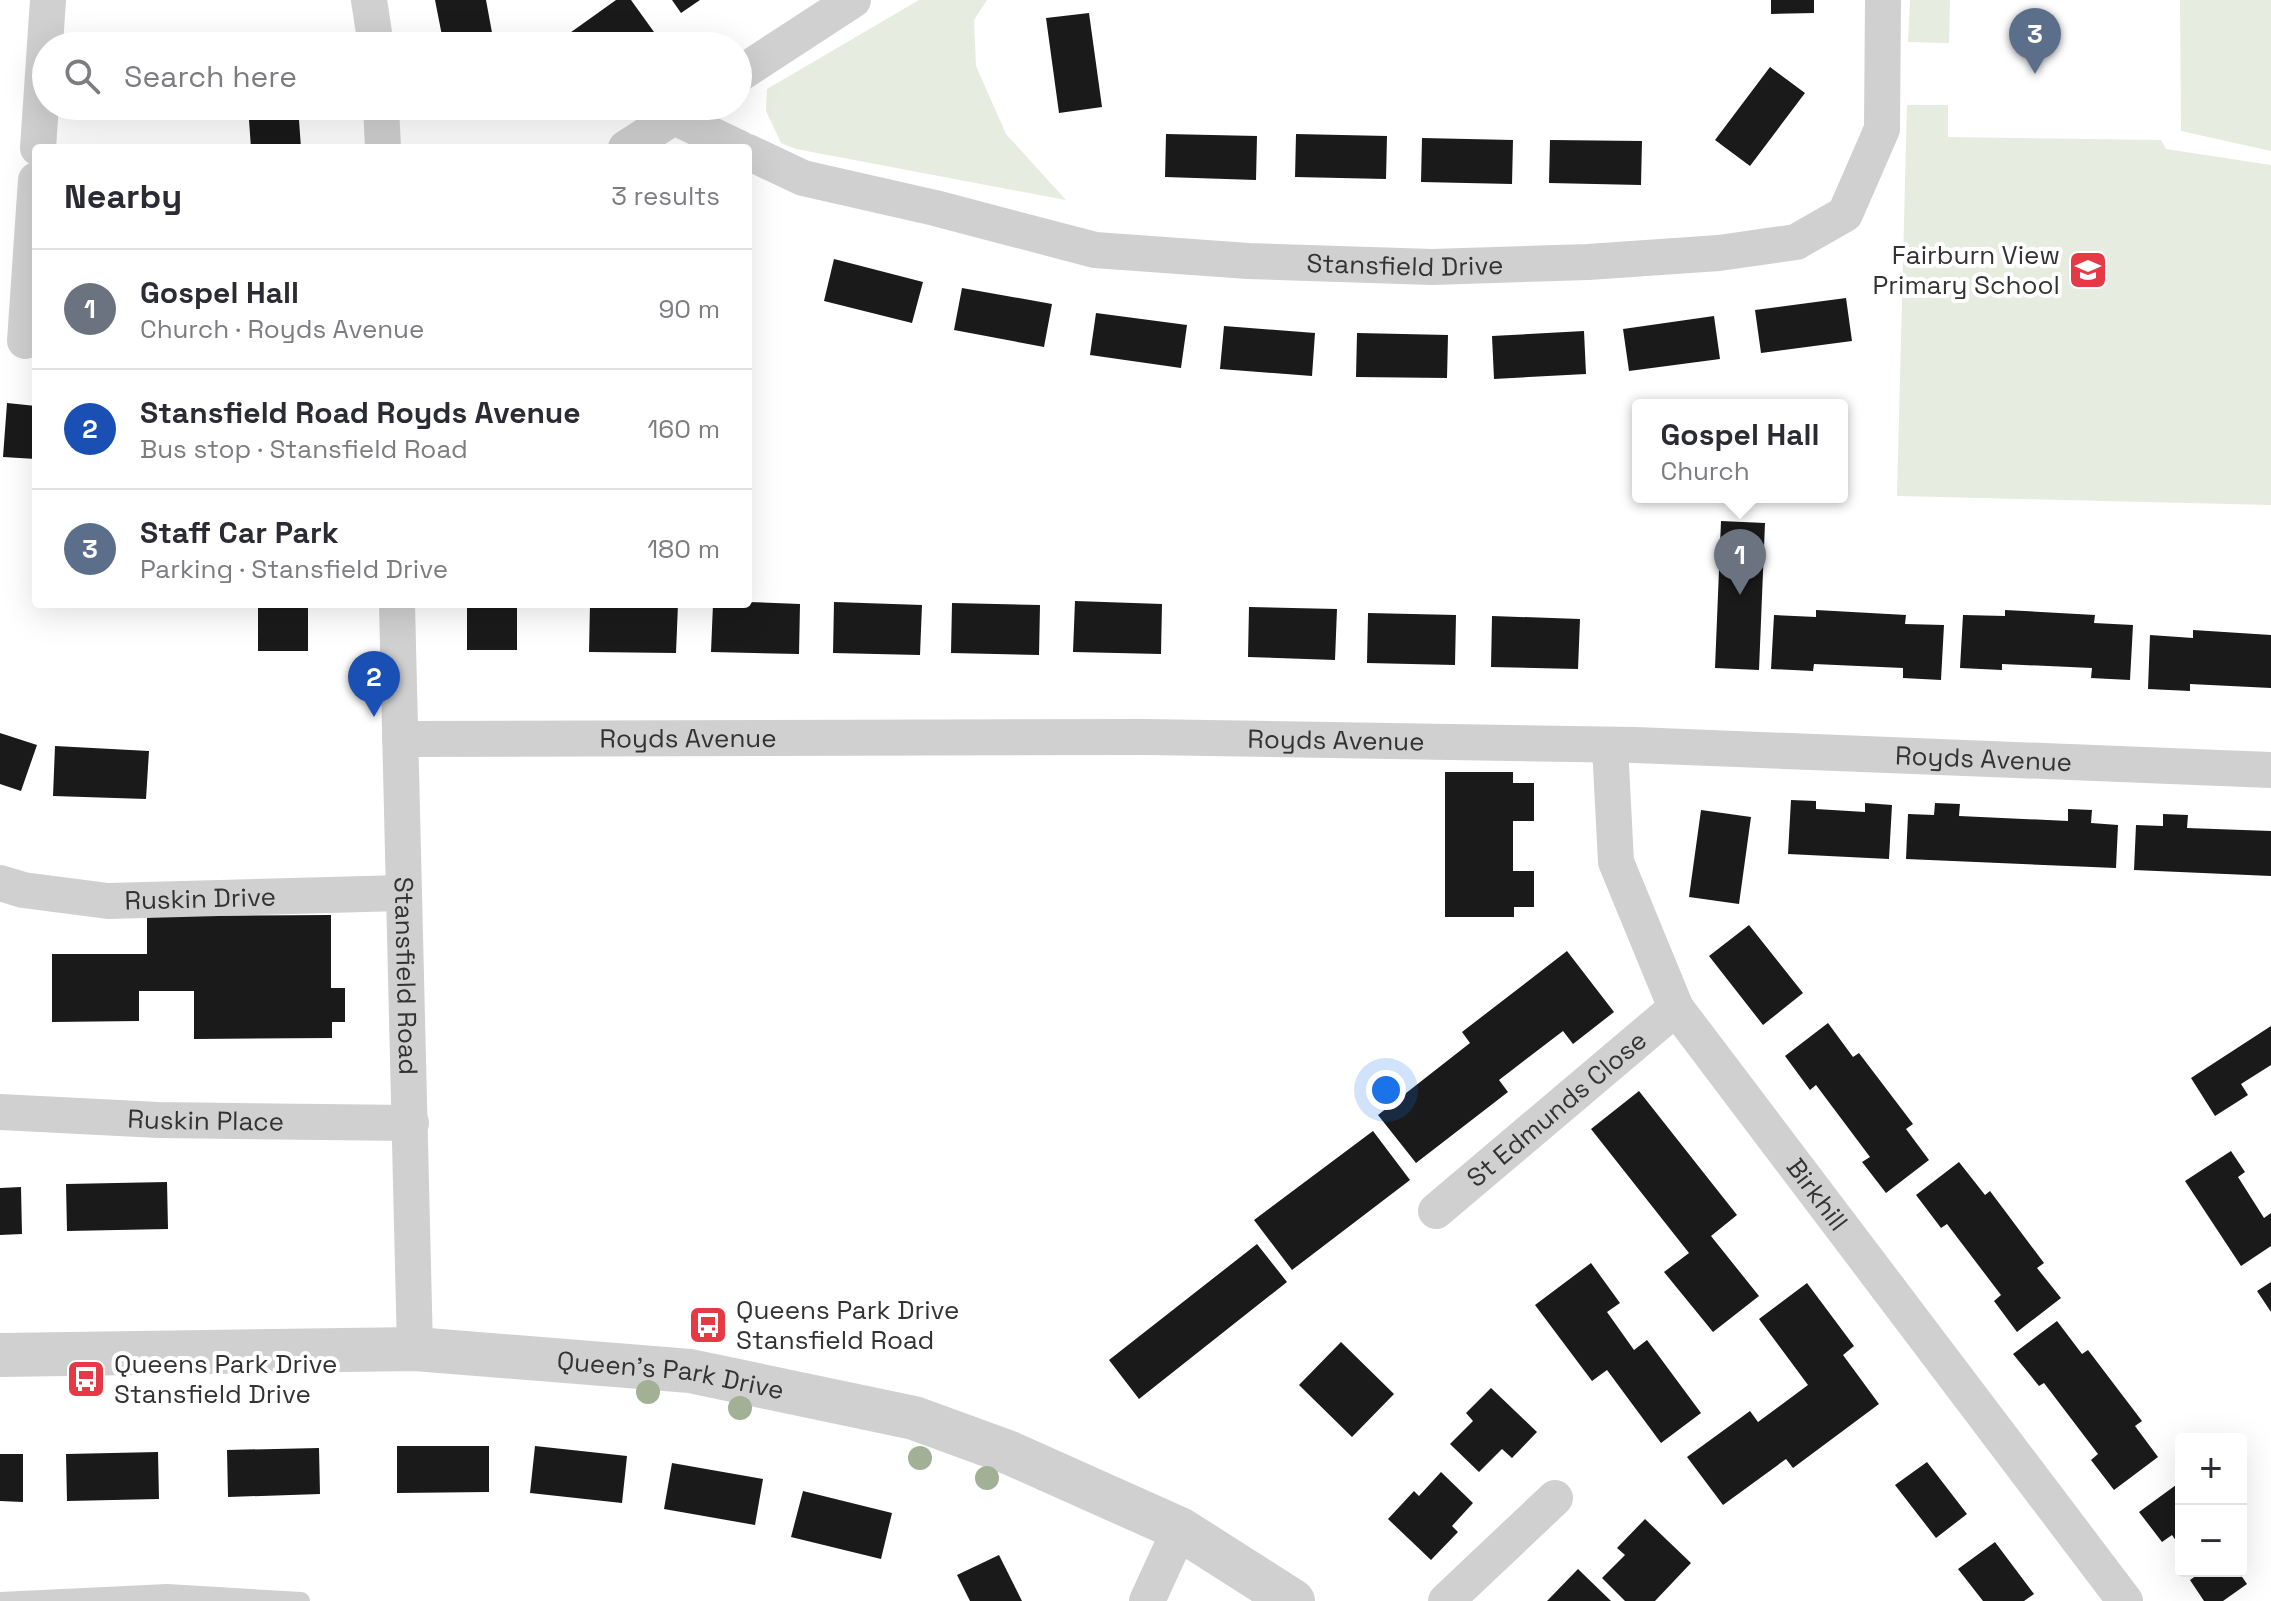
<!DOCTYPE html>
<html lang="en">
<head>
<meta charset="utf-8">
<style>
	:root { --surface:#fff; --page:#f2f2f3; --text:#2b2b33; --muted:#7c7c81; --line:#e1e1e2; --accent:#e63946 }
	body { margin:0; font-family:"Space Grotesk",sans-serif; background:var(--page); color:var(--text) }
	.controls { position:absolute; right:24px; bottom:24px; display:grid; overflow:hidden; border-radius:8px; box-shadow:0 8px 32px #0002 }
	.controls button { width:72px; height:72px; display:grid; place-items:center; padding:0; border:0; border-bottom:2px solid var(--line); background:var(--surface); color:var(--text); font:40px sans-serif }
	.you { position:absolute; left:1386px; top:1090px; width:28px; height:28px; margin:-20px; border:6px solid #fff; border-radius:50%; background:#1a73e8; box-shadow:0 0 0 12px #1a73e833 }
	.badge { display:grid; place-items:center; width:52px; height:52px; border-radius:50%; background:var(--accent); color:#fff; font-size:26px; font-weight:700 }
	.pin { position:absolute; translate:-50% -66px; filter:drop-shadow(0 2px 4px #0008) }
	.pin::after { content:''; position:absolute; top:42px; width:28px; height:24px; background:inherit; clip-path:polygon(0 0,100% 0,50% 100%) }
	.popup { position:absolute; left:1632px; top:399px; width:216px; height:104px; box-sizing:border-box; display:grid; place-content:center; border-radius:8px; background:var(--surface); filter:drop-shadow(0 2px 6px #0005); font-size:26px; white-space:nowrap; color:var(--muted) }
	.popup b { font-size:30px; color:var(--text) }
	.popup::after { content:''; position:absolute; left:50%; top:100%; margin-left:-16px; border:16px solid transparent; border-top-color:var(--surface) }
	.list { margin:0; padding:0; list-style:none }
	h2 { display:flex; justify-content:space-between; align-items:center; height:104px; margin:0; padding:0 32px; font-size:34px }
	h2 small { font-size:26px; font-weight:400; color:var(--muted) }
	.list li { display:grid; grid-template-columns:52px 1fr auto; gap:24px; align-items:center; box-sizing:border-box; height:120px; padding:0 32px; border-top:2px solid var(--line) }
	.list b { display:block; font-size:30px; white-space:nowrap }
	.list p { margin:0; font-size:26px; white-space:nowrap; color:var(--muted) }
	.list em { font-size:26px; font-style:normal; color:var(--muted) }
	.icon { flex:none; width:44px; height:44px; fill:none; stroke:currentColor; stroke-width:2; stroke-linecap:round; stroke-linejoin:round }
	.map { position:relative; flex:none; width:2271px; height:1601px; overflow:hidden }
	.search { position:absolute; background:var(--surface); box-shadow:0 8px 32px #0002; left:32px; top:32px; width:720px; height:88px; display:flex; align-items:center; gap:20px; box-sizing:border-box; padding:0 28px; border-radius:44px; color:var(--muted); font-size:30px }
	.panel { position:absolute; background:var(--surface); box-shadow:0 8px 32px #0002; left:32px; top:144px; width:720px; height:464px; border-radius:8px }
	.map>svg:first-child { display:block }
</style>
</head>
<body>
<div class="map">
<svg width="2271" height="1601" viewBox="0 0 2271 1601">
	<rect width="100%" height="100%" fill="#fff"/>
	<path fill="#e6ecdf" d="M919,0H987L974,20L976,66L1006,134L1066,200L796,149L781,143L766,111L767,89Z
		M1910,0H1950L1949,43L1908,42Z
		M2180,0H2271V151L2181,131Z
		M1907,105H1948V137L2161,140L2166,149L2271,165V505L1897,496Z"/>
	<path fill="#1a1a1a" d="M435,0H486L493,38L444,46Z
		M616,0H631L654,32L634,46H564L560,40Z
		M672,0H700L681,13Z
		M1771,0H1814V13L1771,14Z
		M1089,13L1102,107L1059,113L1046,18Z
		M1770,67L1805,93L1750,166L1715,140Z
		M248,106H298L301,148H251Z
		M1166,134L1257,136L1256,180L1165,177Z
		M1296,134L1387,136L1386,179L1295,177Z
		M1422,138L1513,140L1512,184L1421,182Z
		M1550,140L1642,141L1641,185L1549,183Z
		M834,259L923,282L912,323L824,301Z
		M962,288L1052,304L1044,347L954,330Z
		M1846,298L1852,341L1761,353L1755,310Z
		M1096,313L1187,325L1181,368L1090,355Z
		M1714,316L1720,359L1629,371L1623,329Z
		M1224,326L1315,333L1312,376L1220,369Z
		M1584,331L1586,374L1494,379L1492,336Z
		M1357,333L1448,335L1447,378L1356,377Z
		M7,403L36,406V459L3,457Z
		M1721,521L1765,523L1759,670L1715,668Z
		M1075,601L1162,604L1161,654L1073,652Z
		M748,602L800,604L799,654L711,652L713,604Z
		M834,602L922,605L920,655L833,653Z
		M952,603L1040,605L1039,655L951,653Z
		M258,604H308V651H258Z
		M467,604H517V650H467Z
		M590,604H678L676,653L589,652Z
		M1249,607L1337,609L1335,660L1248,657Z
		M1816,610L1906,615L1905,624L1944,625L1941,680L1903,678V668L1814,664L1813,671L1771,669L1774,615L1816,617Z
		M2005,610L2095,615L2094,623L2133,625L2130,680L2091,678L2092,668L2002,664V670L1960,668L1963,615L2005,616Z
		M1368,613L1456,615L1455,665L1367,663Z
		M1492,616L1580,619L1578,669L1491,667Z
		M2193,630L2271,635V688L2190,684V691L2148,689L2150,635L2193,638Z
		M0,733L37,745L21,791L0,784Z
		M55,746L149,751L146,799L53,796Z
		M1445,772H1513V783H1534V821H1513V871H1534V907H1514V917H1445Z
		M1791,800L1816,801V809L1865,812V803L1892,805L1889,859L1788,854Z
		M1935,803L1960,804L1959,816L2068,821V809L2092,810L2091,823L2118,825L2116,868L1906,859L1908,814L1934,815Z
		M1701,810L1751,817L1739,904L1689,897Z
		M2163,814L2188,815L2187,828L2271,831V876L2134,870L2136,825L2163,826Z
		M331,915V988H345V1022H332V1038L194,1039V991H139V1021L52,1022V954H147V916Z
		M1749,925L1803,993L1763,1025L1709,956Z
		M1567,951L1614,1012L1573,1044L1563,1031L1499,1080L1508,1092L1416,1163L1378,1115L1470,1043L1462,1032Z
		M1828,1023L1853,1057L1859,1053L1913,1124L1906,1129L1929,1160L1886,1193L1862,1162L1870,1157L1816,1085L1810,1090L1785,1056Z
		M2271,1026V1065L2241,1084L2248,1095L2215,1116L2191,1078Z
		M1639,1091L1737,1215L1711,1236L1759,1296L1713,1332L1664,1272L1689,1253L1591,1129Z
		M1373,1131L1410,1180L1292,1270L1254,1220Z
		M2231,1151L2245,1172L2238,1177L2264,1218L2271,1213V1246L2241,1266L2185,1181Z
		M1959,1162L1985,1195L1990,1191L2044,1263L2037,1268L2061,1298L2017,1332L1994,1301L2001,1295L1947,1224L1941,1228L1916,1195Z
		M167,1182L168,1229L67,1231L66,1184Z
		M21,1187L22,1234L0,1235V1188Z
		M1257,1244L1287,1282L1139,1399L1109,1360Z
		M1591,1263L1620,1303L1607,1312L1634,1350L1647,1340L1701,1413L1661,1443L1607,1370L1592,1381L1535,1305Z
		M2271,1282V1312L2257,1291Z
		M1807,1283L1854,1346L1843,1355L1879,1404L1793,1468L1786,1459L1723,1505L1687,1457L1750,1411L1758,1422L1808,1385L1759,1319Z
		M2057,1321L2082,1354L2088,1350L2142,1421L2135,1426L2158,1457L2114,1490L2091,1460L2098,1454L2044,1383L2039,1386L2013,1354Z
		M1341,1342L1394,1394L1352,1437L1299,1385Z
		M1491,1388L1537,1432L1512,1458L1502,1449L1479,1472L1450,1444L1473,1421L1466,1413Z
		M397,1446H489V1492L397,1493Z
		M535,1446L627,1456L622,1503L530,1493Z
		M319,1448L320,1494L228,1497L227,1450Z
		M158,1452L159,1499L67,1501L66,1454Z
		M0,1454H23V1502L0,1501Z
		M1927,1462L1967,1514L1936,1538L1895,1485Z
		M672,1463L763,1479L755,1525L664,1509Z
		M1441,1472L1473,1503L1452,1526L1458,1532L1431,1560L1388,1519L1414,1491L1419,1496Z
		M2176,1485L2181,1492V1548L2172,1535L2162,1542L2139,1512Z
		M803,1491L892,1513L881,1559L791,1537Z
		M1645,1519L1691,1563L1655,1601H1625L1602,1578L1625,1555L1617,1548Z
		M1995,1542L2034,1594L2024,1601H1983L1958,1569Z
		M999,1555L1022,1601H970L957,1575Z
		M1578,1569L1611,1601H1547Z
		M2198,1571H2238L2247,1584L2223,1601H2204L2190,1580L2200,1573Z"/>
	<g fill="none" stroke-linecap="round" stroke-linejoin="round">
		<path stroke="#d0d0d0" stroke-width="18" d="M0,1601L167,1593L301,1601"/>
		<g stroke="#d0d0d0" stroke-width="36">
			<path d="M369,0L376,46"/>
			<path d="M738,75L853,0"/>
			<path d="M381,106L383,148"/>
			<path d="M674,117L739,148"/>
			<path d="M38,148L48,0"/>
			<path d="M626,148L691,106"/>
			<path id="s1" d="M748,152L803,178L935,208L1095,250L1248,261L1432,267L1588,262L1719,253L1796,242L1845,214L1882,129L1883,0"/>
			<path d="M25,341L36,180"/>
			<path id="s2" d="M397,604L415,1349"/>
			<path id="s3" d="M400,739L1145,737L1635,745L2271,770"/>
			<path id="s4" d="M1610,746L1616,862L1676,1008L2125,1601"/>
			<path id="s5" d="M0,883L23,890L108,901L402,893"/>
			<path id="s6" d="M0,1112L158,1120L411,1123"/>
			<path id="s7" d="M1436,1211L1676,1008"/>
			<path d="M1147,1601L1180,1529"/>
			<path d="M1446,1601L1555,1498"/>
		</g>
		<path stroke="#d0d0d0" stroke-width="44" id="s8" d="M0,1355L415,1349L690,1371L914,1418L1010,1453L1180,1529L1293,1601"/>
	</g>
	<g fill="#a2b095">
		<circle cx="648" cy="1392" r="12"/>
		<circle cx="740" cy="1408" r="12"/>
		<circle cx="920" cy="1458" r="12"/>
		<circle cx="987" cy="1478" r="12"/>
	</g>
	<defs>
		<symbol id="school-square" viewBox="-11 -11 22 22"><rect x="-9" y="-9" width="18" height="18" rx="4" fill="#e63946" stroke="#fff"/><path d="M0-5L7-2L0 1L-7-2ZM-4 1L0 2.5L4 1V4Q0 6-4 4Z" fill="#fff"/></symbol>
		<symbol id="bus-square" viewBox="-11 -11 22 22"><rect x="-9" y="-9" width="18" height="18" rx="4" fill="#e63946" stroke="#fff"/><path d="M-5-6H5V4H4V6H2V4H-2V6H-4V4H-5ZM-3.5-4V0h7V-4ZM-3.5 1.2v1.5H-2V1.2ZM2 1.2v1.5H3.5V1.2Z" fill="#fff"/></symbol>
	</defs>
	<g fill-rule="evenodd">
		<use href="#school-square" x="2066" y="248" width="44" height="44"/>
		<use href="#bus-square" x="686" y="1303" width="44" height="44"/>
		<use href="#bus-square" x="64" y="1357" width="44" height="44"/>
	</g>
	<g text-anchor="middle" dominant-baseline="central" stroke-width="8" stroke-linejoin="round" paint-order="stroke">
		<g font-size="26" fill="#333" stroke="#fff" text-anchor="start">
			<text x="2060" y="255" text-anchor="end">Fairburn View<tspan x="2060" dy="30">Primary School</tspan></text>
			<text x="736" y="1310">Queens Park Drive<tspan x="736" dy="30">Stansfield Road</tspan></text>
			<text x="114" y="1364">Queens Park Drive<tspan x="114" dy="30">Stansfield Drive</tspan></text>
		</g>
		<g font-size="26" fill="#333" stroke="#fff">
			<text stroke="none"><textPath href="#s1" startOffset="672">Stansfield Drive</textPath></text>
			<text stroke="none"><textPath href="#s3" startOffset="288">Royds Avenue</textPath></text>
			<text stroke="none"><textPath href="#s3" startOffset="936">Royds Avenue</textPath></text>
			<text stroke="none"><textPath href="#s3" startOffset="1584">Royds Avenue</textPath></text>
			<text stroke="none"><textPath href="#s5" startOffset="202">Ruskin Drive</textPath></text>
			<text stroke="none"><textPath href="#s2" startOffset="372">Stansfield Road</textPath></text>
			<text stroke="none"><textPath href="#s7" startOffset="158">St Edmunds Close</textPath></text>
			<text stroke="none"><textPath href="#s6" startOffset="206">Ruskin Place</textPath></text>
			<text stroke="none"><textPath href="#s4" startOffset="508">Birkhill</textPath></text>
			<text stroke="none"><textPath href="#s8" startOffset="672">Queen's Park Drive</textPath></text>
		</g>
	</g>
</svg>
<div class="controls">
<button>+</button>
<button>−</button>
</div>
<div class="you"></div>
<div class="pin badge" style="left:1740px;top:595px;background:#6b7280">1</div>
<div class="popup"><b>Gospel Hall</b>Church</div>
<div class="pin badge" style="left:374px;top:717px;background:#1a4fb4">2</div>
<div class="pin badge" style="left:2035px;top:74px;background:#5c6f8a">3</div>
<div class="search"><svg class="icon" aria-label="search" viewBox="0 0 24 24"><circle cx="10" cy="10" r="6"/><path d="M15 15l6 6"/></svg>Search here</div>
<section class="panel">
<h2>Nearby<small>3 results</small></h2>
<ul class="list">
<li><span class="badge" style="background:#6b7280">1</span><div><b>Gospel Hall</b><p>Church · Royds Avenue</p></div><em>90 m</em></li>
<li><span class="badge" style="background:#1a4fb4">2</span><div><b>Stansfield Road Royds Avenue</b><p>Bus stop · Stansfield Road</p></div><em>160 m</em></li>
<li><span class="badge" style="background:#5c6f8a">3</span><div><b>Staff Car Park</b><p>Parking · Stansfield Drive</p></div><em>180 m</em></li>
</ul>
</section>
</div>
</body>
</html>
